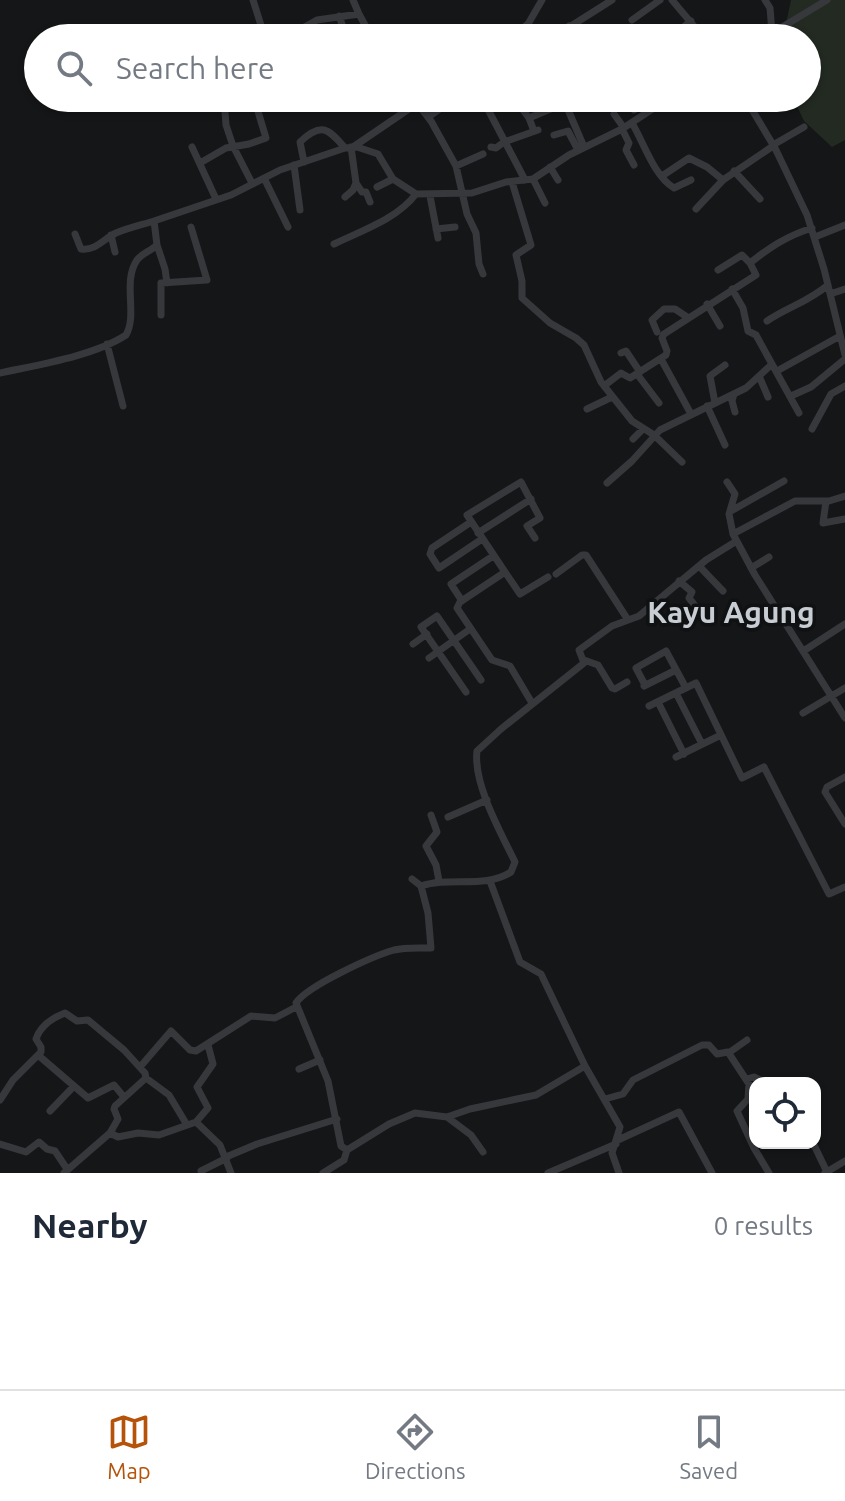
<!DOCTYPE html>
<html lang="en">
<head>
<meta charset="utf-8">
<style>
	:root { --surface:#fff; --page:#f2f2f3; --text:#1f2937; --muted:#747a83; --line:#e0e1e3; --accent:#b45309 }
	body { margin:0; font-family:Ubuntu,sans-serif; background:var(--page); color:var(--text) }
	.controls { position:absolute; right:24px; bottom:24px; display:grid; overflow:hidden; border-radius:16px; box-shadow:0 2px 6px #0004 }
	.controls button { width:72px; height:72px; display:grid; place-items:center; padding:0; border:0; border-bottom:2px solid var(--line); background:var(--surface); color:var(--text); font:40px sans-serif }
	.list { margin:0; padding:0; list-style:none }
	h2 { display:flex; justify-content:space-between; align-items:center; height:104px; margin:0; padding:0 32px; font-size:34px }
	h2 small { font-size:26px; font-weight:400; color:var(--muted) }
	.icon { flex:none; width:44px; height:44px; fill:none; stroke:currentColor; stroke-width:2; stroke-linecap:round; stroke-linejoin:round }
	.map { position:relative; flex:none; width:845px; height:1173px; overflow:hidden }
	.search { position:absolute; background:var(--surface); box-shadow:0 2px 6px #0004; left:24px; right:24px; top:24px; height:88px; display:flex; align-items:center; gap:20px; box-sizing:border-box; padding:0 28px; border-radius:44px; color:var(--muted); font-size:30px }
	.sheet { height:216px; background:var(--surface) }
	nav { display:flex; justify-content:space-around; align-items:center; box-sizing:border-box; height:112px; border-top:2px solid var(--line); background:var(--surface); font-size:22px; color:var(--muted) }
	nav a { display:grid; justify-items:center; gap:4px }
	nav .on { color:var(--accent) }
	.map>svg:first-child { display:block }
</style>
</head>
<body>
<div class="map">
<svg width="845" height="1173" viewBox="0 0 845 1173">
	<rect width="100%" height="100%" fill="#151617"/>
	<path fill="#222a22" d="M791,0H845V140L832,147L804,121L793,98H807V38H783Z"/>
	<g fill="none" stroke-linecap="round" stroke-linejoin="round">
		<path stroke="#37383c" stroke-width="7" d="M253,0L265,38
			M672,0L704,38
			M765,0L770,8L772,33
			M359,14L372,38
			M339,16L347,38
			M632,20L660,0
			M569,26L578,38
			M285,38L317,20L359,14L353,0
			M512,38L528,24L542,0
			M552,38L612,0
			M622,38L631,32
			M670,38L691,21
			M764,38L827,0
			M224,98L226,125L233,146L252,183
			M482,98L525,180
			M514,98L529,118L534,131
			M544,98L553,108L557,106
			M563,98L584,147
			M629,98L634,110
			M745,98L775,148L807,215L824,269L845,355
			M417,103L431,121L456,166L467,214L476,233L479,264L483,274
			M614,114L624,128
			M428,117L441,108
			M529,118L553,108
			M632,123C644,143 654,176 674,188L691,180
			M622,129L629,143L626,150L634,165
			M554,135L568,131L578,150
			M773,145L804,127
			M192,147L216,199
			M351,147L356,183L362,192H366L370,202
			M353,147L425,98
			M491,147L496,148L504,142L538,130
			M304,162L300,142C321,122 328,128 345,148
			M200,163L226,148L249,144L266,138L254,98
			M294,165L300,210
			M456,166L483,154
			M550,167L558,180
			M734,171L760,199
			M662,176L689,158L707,167L723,180
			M264,178L288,227
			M533,179L545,203
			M512,182L531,245L516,255L522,281V298L550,323L576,338L584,345L601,382L632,421L654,435L682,462
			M377,187L393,179
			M430,196L438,238
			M345,197L353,190L356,183
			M696,209L723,180L773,146
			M436,229L455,227
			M75,234L81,249C96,251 103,239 116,233C128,228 141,225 154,221
			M111,235L115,252
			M815,237L845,225
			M334,244C361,231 397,219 416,194
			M157,245L165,269L167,283
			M718,270L742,255L750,263
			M732,289L743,308L748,331L756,335L799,413
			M830,294L845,289
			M707,304L720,326
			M161,315V283L207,280L191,227
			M767,321C788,307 808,302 828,285
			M657,332L652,320L664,309H675L687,317
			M107,344L123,406
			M621,353L626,351L640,372
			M661,359L691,414
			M777,371L840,336
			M0,373C37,365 94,356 126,335C138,314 122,282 137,260C142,253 151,251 157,245L154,221L231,195L280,170L345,148L357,147L378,154L393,179L416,194L472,193L506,182L533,179L569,155L622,129L669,98
			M637,374L659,403
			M759,376L768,397
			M604,386L621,373L630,378L666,355L667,351L662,338L664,334L756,275L750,263C770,247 787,236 812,228
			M734,394L732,401L735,412
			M791,396L811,387L845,359
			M715,403L710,376L725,365
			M707,406L725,445
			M587,409L612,397
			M812,429L831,394L845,386
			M633,439L643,429
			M727,482L735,494L729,514L733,534
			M607,483L632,461L660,430L746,388L771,365
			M845,496L829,501H795L733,534L755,575L845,718
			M826,501L823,523L845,519
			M731,511L784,481
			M471,522L432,548L430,554L439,568L482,539
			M478,533L531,499
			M699,566L723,591
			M751,568L769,557
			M505,572L467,515L521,482L540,518L527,526L535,538
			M556,574L582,555H586L628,620
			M679,581L692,592L689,598L703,616
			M462,601L451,584L493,556
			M413,644L427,634
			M805,650L845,624
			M429,658L470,629
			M584,660L598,665L612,688L615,689L627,682
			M645,685L636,668L666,651L686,688
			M644,686L676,670
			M466,692L421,627L437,616L481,680
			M676,693L702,744
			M658,702L684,754
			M532,703L510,666L492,660L457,608L460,602L505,572L520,594L548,577
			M649,706L696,683L742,778L764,767L829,894L845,887
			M803,713L845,688
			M676,757L721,735
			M845,777L827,787L825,792L845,824
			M431,815L437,832L426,846L436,865L439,881
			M448,817L487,800
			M412,879L421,886C450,876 485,889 511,872L515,862C501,833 473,784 477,751L501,729L584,663L579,650L612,626L639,616L706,560L735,542
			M490,881L520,962L541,974L585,1066L620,1127L612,1153L619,1173
			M730,1052L747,1040
			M38,1055L88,1098L114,1085L124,1097
			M140,1067L171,1031L190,1050L196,1051L251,1016L275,1018L296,1007
			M299,1069L320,1060
			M747,1079L754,1077L766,1083
			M605,1099L623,1094L633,1080L702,1045H709L717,1054L728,1052L749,1084L748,1099L737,1111L754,1148L769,1173
			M0,1100L13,1080L41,1052V1047L36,1039C40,1027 52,1018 65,1013L77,1021L88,1020L124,1050L145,1073L146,1078L169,1095L187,1125
			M50,1111L74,1086
			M447,1117L471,1135L483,1152
			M196,1122L208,1108L197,1087L213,1064L208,1045
			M110,1133L118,1119L114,1109L115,1106L146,1078
			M618,1140L679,1112L712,1173
			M813,1143L827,1172
			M0,1144L26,1152L39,1142L47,1149L55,1151L67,1169
			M347,1150L341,1146L328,1081L296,1003C307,986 373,956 394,950C406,947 418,948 431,948L428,913L421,886
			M226,1157L257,1144L337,1119
			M201,1171L227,1158
			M64,1173L110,1133L118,1137L138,1133L159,1135L196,1122L220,1145L231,1173
			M323,1173L344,1160L347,1150L389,1124L415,1113L447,1117L470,1109L536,1095L585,1066
			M548,1173L616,1144
			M825,1173L845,1161"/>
	</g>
	<g text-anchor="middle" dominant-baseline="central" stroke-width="7" stroke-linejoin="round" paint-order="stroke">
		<g font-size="30" font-weight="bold" fill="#c8cdd3" stroke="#101112">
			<text x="731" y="612">Kayu Agung</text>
		</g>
	</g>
</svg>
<div class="controls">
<button><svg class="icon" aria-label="locate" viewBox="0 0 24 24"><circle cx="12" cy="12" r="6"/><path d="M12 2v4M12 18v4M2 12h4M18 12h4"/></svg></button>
</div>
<div class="search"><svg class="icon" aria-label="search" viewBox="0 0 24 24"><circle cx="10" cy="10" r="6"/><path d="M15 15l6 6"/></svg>Search here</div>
</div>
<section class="sheet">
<h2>Nearby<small>0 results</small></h2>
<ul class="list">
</ul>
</section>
<nav>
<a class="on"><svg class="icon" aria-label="map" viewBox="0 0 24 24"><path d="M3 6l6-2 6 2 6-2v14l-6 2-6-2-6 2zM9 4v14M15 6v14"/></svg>Map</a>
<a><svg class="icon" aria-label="directions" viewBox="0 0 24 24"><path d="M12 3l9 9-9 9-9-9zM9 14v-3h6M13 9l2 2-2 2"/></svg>Directions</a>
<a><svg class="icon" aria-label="saved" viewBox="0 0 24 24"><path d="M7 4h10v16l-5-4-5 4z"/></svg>Saved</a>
</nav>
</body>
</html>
